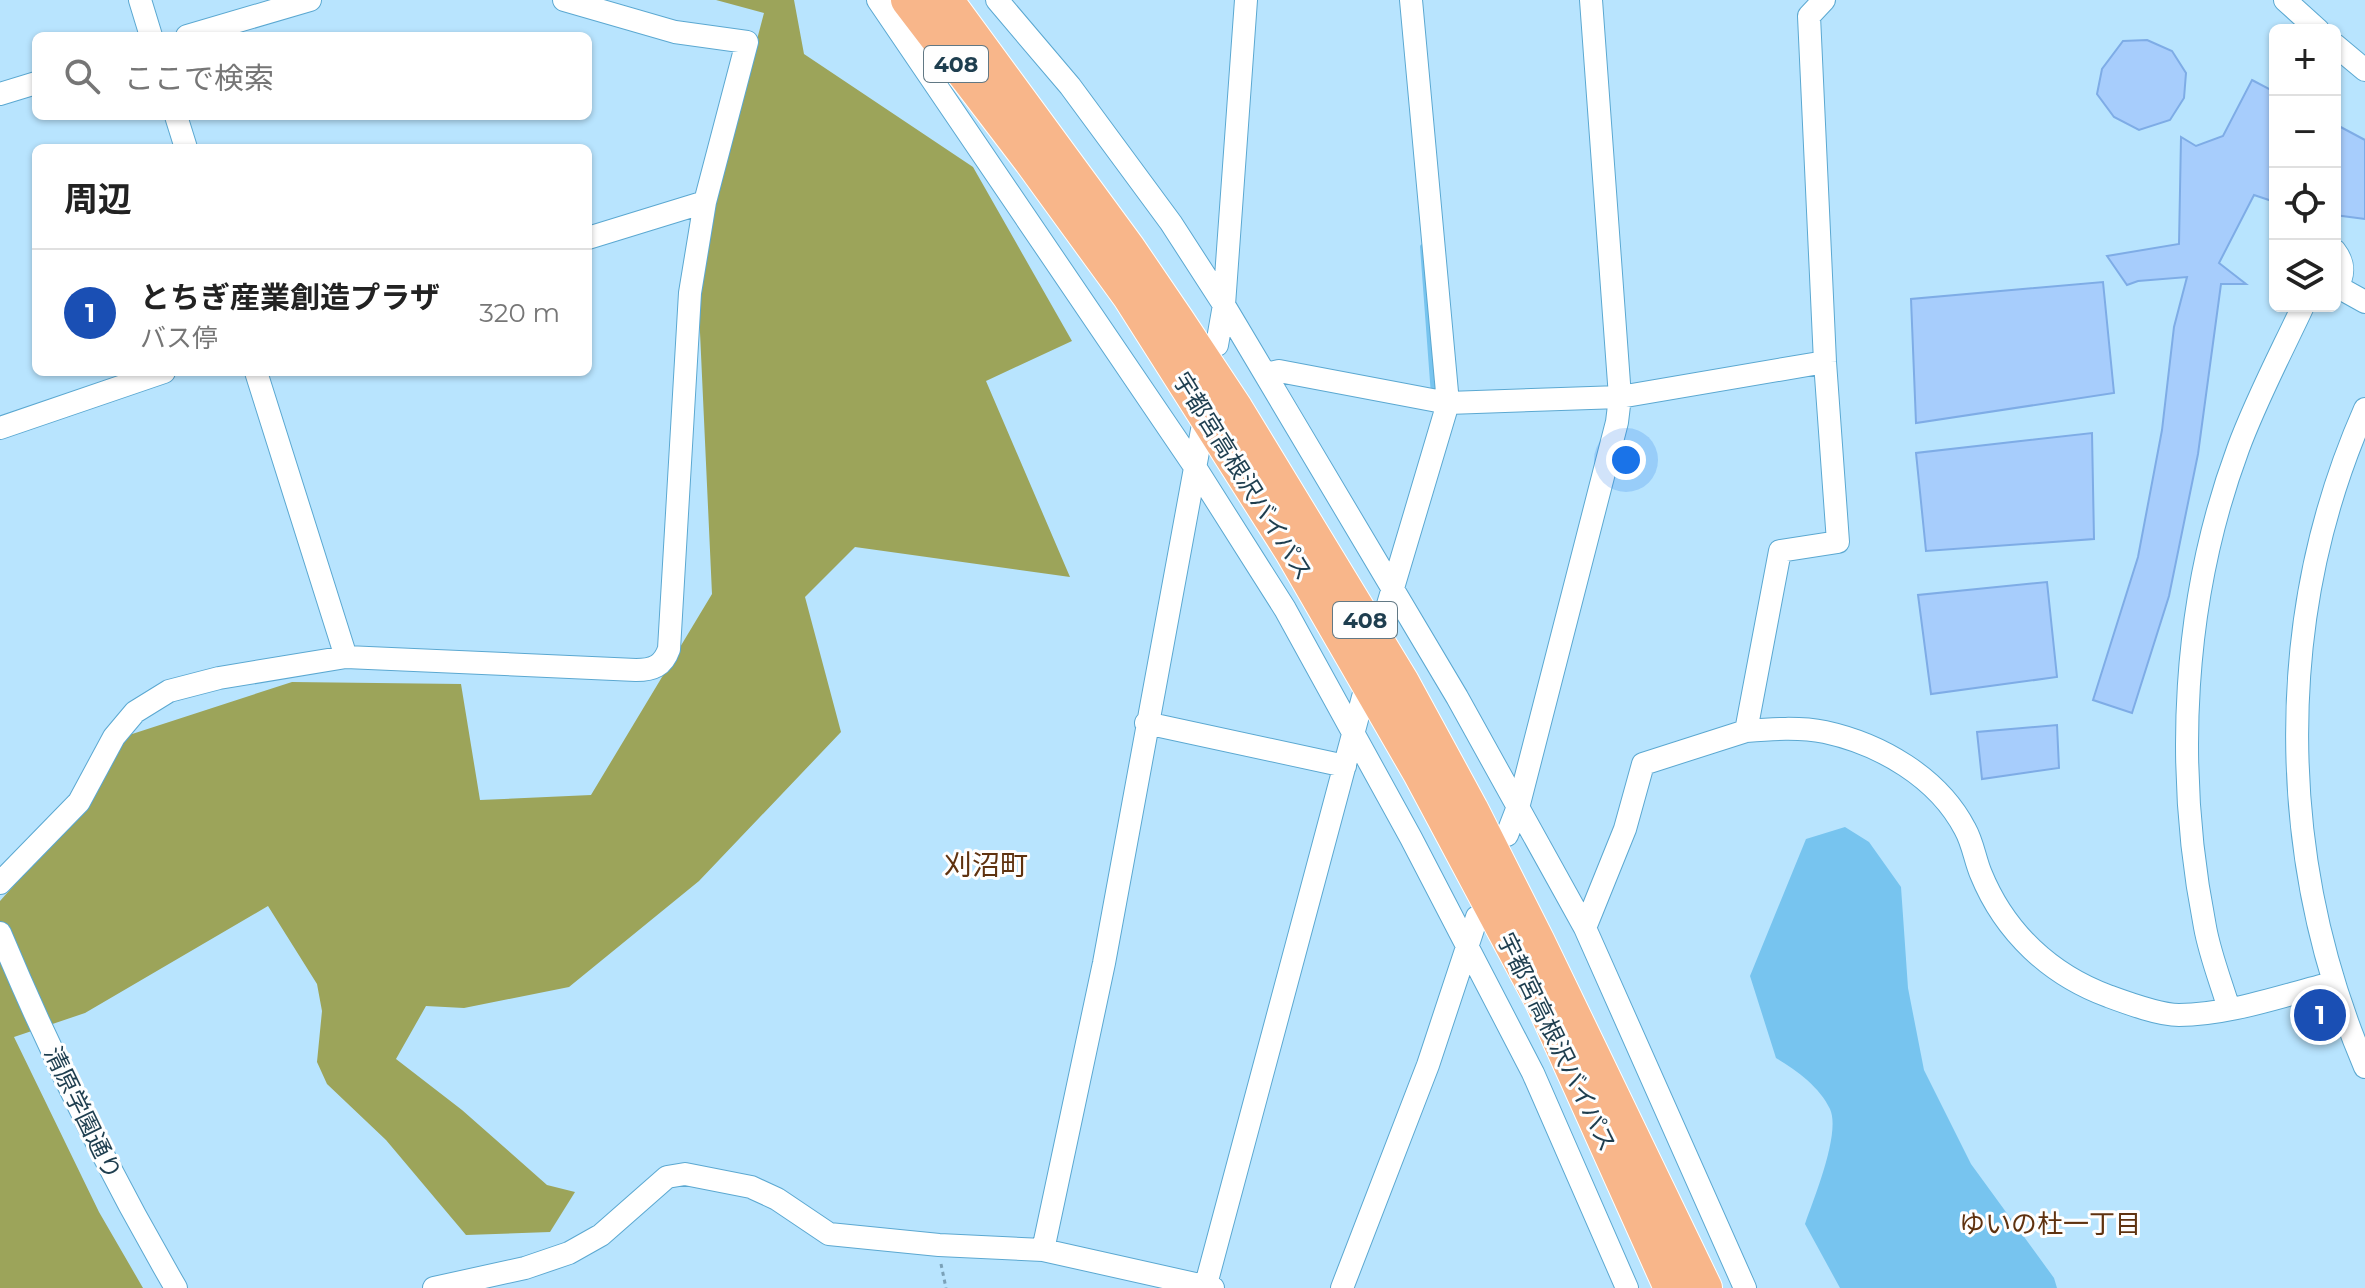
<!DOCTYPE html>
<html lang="ja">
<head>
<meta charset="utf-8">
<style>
	:root { --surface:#fff; --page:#f2f2f2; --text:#222; --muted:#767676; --line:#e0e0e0; --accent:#db2777 }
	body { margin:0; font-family:Montserrat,"Noto Sans JP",sans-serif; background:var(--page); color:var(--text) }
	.controls { position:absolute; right:24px; top:24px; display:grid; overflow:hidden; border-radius:12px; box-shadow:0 2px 6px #0004 }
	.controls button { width:72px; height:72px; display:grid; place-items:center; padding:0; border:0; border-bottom:2px solid var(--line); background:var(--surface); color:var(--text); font:40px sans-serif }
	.you { position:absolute; left:1626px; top:460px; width:28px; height:28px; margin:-20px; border:6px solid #fff; border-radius:50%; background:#1a73e8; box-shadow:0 0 0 12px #1a73e833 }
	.badge { display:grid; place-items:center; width:52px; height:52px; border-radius:50%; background:var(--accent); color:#fff; font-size:26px; font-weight:700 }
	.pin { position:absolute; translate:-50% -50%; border:4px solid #fff; box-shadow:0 2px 8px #0006 }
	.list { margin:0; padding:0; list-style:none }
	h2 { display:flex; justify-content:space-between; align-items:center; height:104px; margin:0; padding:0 32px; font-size:34px }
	h2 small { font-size:26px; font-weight:400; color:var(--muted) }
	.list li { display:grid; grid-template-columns:52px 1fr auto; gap:24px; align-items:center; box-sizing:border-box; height:128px; padding:0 32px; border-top:2px solid var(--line) }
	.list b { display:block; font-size:30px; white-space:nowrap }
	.list p { margin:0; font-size:26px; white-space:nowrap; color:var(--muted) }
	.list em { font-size:26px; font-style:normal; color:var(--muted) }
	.icon { flex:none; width:44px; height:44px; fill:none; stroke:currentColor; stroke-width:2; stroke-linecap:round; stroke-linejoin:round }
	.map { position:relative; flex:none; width:2365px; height:1288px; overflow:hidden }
	.search { position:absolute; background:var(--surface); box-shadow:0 2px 6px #0004; left:32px; top:32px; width:560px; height:88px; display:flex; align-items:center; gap:20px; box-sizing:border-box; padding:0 28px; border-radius:12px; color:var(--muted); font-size:30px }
	.panel { position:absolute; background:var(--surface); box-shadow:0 2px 6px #0004; left:32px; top:144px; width:560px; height:232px; border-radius:12px }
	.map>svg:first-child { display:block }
</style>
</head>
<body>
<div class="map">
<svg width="2365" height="1288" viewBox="0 0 2365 1288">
	<rect width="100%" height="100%" fill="#b8e4fe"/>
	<path fill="#9ca45a" d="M716,0H794L804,54L973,167L1072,341L986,381L1070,577L855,547L805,597L841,732L699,881L569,987L464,1008L426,1006L396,1059L462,1110L547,1185L575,1192L550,1232L466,1235L386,1140L327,1084L317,1062L322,1011L317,984L268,906L85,1013L14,1037L99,1212L143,1288H0V901L84,807L126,736L292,682L461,684L480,800L591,795L712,594L697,267L764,13Z"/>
	<path fill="#77c4ef" d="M1845,827L1869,842L1901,887L1908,988L1924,1070L1971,1164L2054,1278L2057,1288H1840L1805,1224C1814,1198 1841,1133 1830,1109C1820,1087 1795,1069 1776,1058L1750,976L1806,839Z"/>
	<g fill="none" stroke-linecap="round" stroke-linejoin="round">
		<path stroke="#77c4ef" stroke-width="6" d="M1423,247L1434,395"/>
	</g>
	<path fill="#a7cdfc" stroke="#7eace6" stroke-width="2" d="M2147,40L2172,51L2186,73L2184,98L2170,120L2139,130L2114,117L2097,94L2102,69L2123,41Z
		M2252,80L2275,92V202L2254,195L2219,263L2246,284H2221L2198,454L2169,596L2132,713L2093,700L2138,557L2162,430L2174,327L2187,277L2138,281L2127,285L2107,256L2179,244L2181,137L2196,146L2223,136Z
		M2335,124L2365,140V219L2335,215Z
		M2103,282L2114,393L1916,423L1911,299Z
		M2092,433L2094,539L1926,551L1916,453Z
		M2047,582L2057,677L1931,694L1918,595Z
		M2057,725L2059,768L1982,779L1977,732Z"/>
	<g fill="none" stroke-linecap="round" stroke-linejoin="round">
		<defs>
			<path id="minor" d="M140,0L151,36
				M878,0L1195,467L1285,609L1411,838L1533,1073L1627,1288
				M997,0L1070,86L1171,223L1224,305L1457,697L1585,928L1745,1288
				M2285,0L2318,30
				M187,36L310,0
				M2335,45L2365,70
				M0,94L36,83
				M176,116L186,148
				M588,238L705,202
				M2335,251C2345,264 2344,277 2335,290
				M2338,287L2365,302
				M1217,345L1224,305L1246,0
				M256,372L346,657
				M1265,374L1279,371L1448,403L1620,397L1825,362
				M2365,409C2273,617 2276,858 2365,1067
				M0,428L164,372
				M1384,618L1448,403L1411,0
				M1146,723L1345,766
				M1746,731C1771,729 1800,727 1825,732C1880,744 1938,777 1965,829C1973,843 1975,860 1981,874C2005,933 2051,975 2108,996C2127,1003 2159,1015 2179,1015C2230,1015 2283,995 2333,983
				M1507,835L1519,804L1617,422L1620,397L1591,0
				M0,883L79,802L114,737L135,712L169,691L219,678L346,657L636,670C653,670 663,666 669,649L690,293L705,202L747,42L675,32L564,0
				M1585,928L1625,829L1643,764L1746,731L1780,551L1838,542L1825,362L1809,16L1824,0
				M0,933C51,1055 109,1173 176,1288
				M2229,1009C2221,982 2210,955 2205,927C2174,770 2182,600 2238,449C2256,400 2281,353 2303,306
				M1043,1250L1104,963L1202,430
				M434,1288L525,1268L569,1253L601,1235L667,1177L685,1174L751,1187L777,1199L829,1234L939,1245L1043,1250L1213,1288
				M1205,1288L1363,697
				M1342,1288L1428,1065L1477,917"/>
			<path id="highway" d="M908,0L1031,161L1130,297L1291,550L1420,773L1542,1001L1671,1288
				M946,0L1128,248L1177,320L1236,409L1402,682L1471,809L1538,942L1705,1288"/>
		</defs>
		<use href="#minor" stroke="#5ba8d1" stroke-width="24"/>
		<use href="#highway" stroke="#fff" stroke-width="36"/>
		<path stroke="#7aa1b8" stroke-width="3" stroke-dasharray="4 4" stroke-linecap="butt" d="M941,1264L946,1288"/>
		<use href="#minor" stroke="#fff" stroke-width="22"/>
		<use href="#highway" stroke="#f8b68a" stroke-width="34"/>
	</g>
	<g text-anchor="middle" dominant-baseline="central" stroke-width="6" stroke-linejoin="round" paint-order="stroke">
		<g fill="#fefefe" stroke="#617884" stroke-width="2">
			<rect x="924" y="46" width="64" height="36" rx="6"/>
			<rect x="1333" y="602" width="64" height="36" rx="6"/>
		</g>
		<g font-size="22" font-weight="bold" fill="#1e3e4f">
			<text x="956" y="64">408</text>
			<text x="1365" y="620">408</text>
		</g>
		<g font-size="24" fill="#1e3e4f" stroke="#fefefe">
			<text transform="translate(1243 476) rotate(58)">宇都宮高根沢バイパス</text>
			<text transform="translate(1557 1042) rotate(64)">宇都宮高根沢バイパス</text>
			<text transform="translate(83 1113) rotate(64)">清原学園通り</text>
		</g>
		<g font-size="26" fill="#5f320f" stroke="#fefefe">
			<text x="2050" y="1224">ゆいの杜一丁目</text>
		</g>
		<g font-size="28" fill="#5f320f" stroke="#fefefe">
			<text x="986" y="865">刈沼町</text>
		</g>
	</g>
</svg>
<div class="controls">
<button>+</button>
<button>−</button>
<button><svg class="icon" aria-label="locate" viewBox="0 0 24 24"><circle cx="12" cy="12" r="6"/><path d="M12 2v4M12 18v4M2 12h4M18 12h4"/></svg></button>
<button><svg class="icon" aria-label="layers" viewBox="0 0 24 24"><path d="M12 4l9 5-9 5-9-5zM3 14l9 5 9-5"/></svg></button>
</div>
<div class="you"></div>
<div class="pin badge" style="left:2320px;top:1015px;background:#1a4fb4">1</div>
<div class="search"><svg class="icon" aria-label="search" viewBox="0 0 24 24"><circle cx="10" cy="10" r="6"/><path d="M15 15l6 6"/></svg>ここで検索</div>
<section class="panel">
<h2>周辺<small></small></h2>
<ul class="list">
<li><span class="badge" style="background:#1a4fb4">1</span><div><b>とちぎ産業創造プラザ</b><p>バス停</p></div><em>320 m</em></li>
</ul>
</section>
</div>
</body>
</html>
